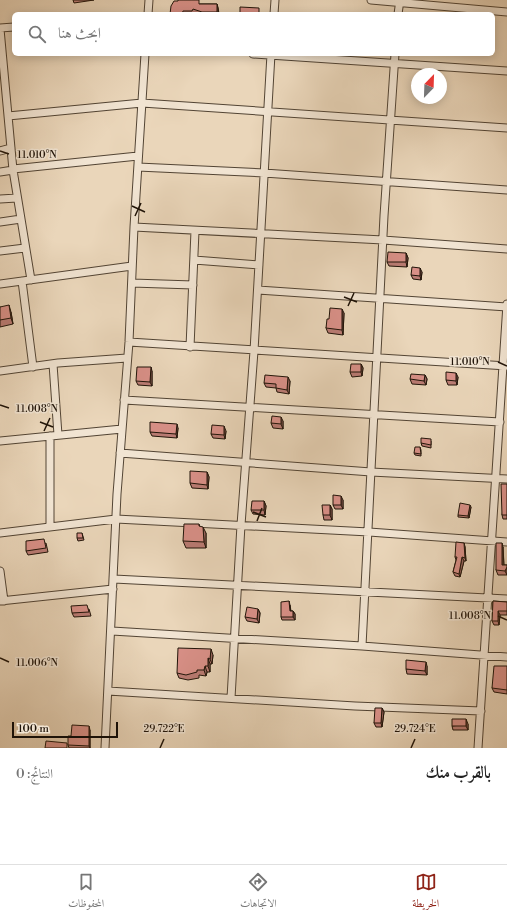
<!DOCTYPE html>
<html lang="ar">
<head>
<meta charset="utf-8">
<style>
	:root { --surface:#fff; --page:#f2f2f2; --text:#222; --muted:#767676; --line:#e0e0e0; --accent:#8f2418 }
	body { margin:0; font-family:"Libre Bodoni",Amiri,serif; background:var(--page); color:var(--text); direction:rtl }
	.compass { position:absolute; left:411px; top:68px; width:36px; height:36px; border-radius:50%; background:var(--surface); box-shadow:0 2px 10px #0003; rotate:23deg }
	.scale { position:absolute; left:12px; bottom:10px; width:106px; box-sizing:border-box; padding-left:4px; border:2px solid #1f1308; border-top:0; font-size:11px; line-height:14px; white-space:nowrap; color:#1f1308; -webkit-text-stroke:3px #f1e4d2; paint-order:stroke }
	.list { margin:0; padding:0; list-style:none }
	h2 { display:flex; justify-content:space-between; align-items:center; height:52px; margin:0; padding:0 16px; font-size:17px }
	h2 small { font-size:13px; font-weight:400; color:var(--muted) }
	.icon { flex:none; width:22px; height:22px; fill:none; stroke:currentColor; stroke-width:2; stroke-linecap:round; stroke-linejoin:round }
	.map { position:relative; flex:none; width:507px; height:748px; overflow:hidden; direction:ltr }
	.search { position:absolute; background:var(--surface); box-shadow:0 2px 10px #0003; left:12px; right:12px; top:12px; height:44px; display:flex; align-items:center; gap:10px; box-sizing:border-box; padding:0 14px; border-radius:6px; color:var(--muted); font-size:15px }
	.sheet { height:116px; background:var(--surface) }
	nav { display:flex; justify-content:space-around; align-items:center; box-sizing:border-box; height:56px; border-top:1px solid var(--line); background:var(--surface); font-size:11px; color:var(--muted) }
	nav a { display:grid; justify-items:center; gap:2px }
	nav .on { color:var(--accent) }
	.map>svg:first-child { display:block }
</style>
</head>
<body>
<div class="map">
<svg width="507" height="748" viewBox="0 0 507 748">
	<rect width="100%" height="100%" fill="#ead6ba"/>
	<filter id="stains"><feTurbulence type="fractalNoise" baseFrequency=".005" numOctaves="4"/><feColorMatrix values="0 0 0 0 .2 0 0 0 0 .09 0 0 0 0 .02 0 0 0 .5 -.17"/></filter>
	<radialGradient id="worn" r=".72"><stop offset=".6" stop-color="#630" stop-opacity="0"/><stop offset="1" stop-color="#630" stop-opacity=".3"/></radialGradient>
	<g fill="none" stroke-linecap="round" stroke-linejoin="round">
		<defs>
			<path id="minor" d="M371,0L507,12
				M148,14L149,0
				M274,14L275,0
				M398,14L400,0
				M0,28L14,27
				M0,29L13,170L31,280
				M253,54L507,71
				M8,116L142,103L507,128
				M0,151L11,148
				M138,167L264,173L507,190
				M13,169L138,156
				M0,172L13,170
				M0,199L17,198
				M0,222L21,219
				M134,227L383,240L507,249
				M0,251L25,248
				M194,260L259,265
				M22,281L33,367
				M132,283L193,285
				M0,284L132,266
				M258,290L507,307
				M129,342L507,366
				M190,347L195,231
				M53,364L58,435
				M0,371L58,363L127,358
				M124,400L500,422
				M50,436V527
				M0,441L122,429
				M120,453L371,472L507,479
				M0,533L116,519L369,532L507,542
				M0,571L4,601
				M114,579L507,599
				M0,601L113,589
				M112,631L362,646L507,657
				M362,646L384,216L395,54
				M108,691L355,706L481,711
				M231,698L241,525L254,351L271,54
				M105,748L117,494L129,342L134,227L145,54
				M478,748L507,304"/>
		</defs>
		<use href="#minor" stroke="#524434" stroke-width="9"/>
		<use href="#minor" stroke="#f1e4d2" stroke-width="7"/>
	</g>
	<path fill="#bb7c75" stroke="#1f1308" d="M73,0H94L74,3Z
		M200,4H217L218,8L219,14H198L194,13V14H170Z
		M406,253L408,258L407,267L389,266L387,262Z
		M422,272L421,280L413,279L411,275Z
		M0,307L11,312L13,324L0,327Z
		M344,313L343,335L328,333L326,328L329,319Z
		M361,364L363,368L362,376L352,377L350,372Z
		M152,371V386L138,385L136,381Z
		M425,375L427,379L426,385L412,384L410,379Z
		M458,377L457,385H448L446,380Z
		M290,381L289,394L277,392L276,388L266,387L264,383Z
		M283,421V429L273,428L271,423Z
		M178,428L177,438L152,436L150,432Z
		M226,431L225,439L213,438L211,434Z
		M431,441V448L422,446L421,443Z
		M420,447L421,450V456L415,455L414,453Z
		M207,472L209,477L208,489L192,488L190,483Z
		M507,484V519H503L502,515Z
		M343,500V509H335L333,505Z
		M264,501L266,506L265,515L253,514L251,510Z
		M330,505L332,509V520H324L323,515Z
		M471,507L469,518L458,517V515Z
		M199,524L200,527L206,533V548H186L183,541Z
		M82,533L84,540L78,541L77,538Z
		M46,543L48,552L28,555L26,551Z
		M464,543L465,547L466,561H464L460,577L455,576L453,572L456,560L455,557Z
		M503,547L504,565H507V575H498L496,570Z
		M493,601L507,602V615H500L499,625H494L492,621Z
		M290,605L291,611H293L295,614V620H282L281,617Z
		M89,609L91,616L74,617L72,613Z
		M258,609L260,613L259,623L247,621L245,617Z
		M213,655L212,664H210V672H207L206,676L199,675V678L188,680L179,678L177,673Z
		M427,666V675L407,674L406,669Z
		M507,666V694L494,692L492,688Z
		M382,708L384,712L382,727H376L374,723Z
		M468,724V730H453L452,726Z
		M90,730V748H69L68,745L71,736Z"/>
	<path fill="#98655f" stroke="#1f1308" d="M217,4L218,8L219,14L217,12Z
		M406,253L408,258L407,267L406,262Z
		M420,268L422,272L421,280L420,276Z
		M9,305L11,312L13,324L11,318Z
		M342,309L344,313L343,335L342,330Z
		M361,364L363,368L362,376L361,372Z
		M151,367L152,371V386L150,382Z
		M456,373L458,377L457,385L456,381Z
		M425,375L427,379L426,385L424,381Z
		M288,377L290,381L289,394L287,390Z
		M281,417L283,421V429L281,424Z
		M177,424L178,428L177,438L176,434Z
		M224,426L226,431L225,439L224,435Z
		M207,472L209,477L208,489L207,485Z
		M341,496L343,500V509L341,505Z
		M264,501L266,506L265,515L264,510Z
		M330,505L332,509V520L330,515Z
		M470,505L471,507L469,518L468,516Z
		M203,527L206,533V548L204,542Z
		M464,543L465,547L466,561L465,558Z
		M502,543L503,547L504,569L502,565Z
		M462,557L464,561L460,577L459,574Z
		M507,567V575L505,571Z
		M289,601L290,605L291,614L290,611Z
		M258,609L260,613L259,623L257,619Z
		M293,611L295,614V620L293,617Z
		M498,611L500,615L499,625L498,621Z
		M211,649L213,655L212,664L210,659Z
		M208,658L210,664V672L208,666Z
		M426,662L427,666V675L425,671Z
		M205,666L207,672L206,676L204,670Z
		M382,708L384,712L382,727L381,723Z
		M466,719L468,724V730L466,726Z
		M89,726L90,730V748L89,746Z"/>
	<path fill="#d99088" stroke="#1f1308" d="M178,0H199V4H217V12H202L193,9L192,11H183L182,14H170L171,6L174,1H178Z
		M240,7L259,8V14H240Z
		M388,252L406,253V262H387Z
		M412,267L420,268V276L411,275Z
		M9,305L11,318L0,320V307Z
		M330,308L342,309V330L326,328L327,319H329Z
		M351,364H361V372H350Z
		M137,367H151L150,382L136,381Z
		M446,372L456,373V381L446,380Z
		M411,374L425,375L424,381L410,379Z
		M265,375L288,377L287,390L276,388V384L264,383Z
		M272,416L281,417V424L271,423Z
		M150,422L177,424L176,434L150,432Z
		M212,425L224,426V435L211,434Z
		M421,438L431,439V445L421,443Z
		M415,447H420L421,454L414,453Z
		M190,471L207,472V485L190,483Z
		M501,484H507V515H502Z
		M333,495L341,496V505H333Z
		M252,501H264V510H251Z
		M460,503L470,505L468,516L458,515Z
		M322,505H330V515H323Z
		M184,524H199V526L203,527L204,542L183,541Z
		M77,533H82L83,538H77Z
		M44,539L46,548L26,551V541Z
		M456,542L464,543L465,558L462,557L459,574L453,572L457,557H455Z
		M496,543H502V565H507V567L505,571L496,570Z
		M289,601L290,611H293V617H281V602Z
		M493,601L507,602V611H498V621H492Z
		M87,605L89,612L72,613L71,606Z
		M247,607L258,609L257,619L245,617Z
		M178,648L211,649L210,659L208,658V666H205L204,670H197V672L186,675L177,673Z
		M406,660L426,662L425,671L406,669Z
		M494,666H507V690L492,688Z
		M375,708H382L381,723H374Z
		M452,719H466V726H452Z
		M72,725L89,726V746L68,745V736H71Z
		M46,741L67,743V748H45Z"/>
	<path fill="none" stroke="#1f1308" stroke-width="1.5" d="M0,151L9,154M132,206L145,212M135,216L141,203M344,297L357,302M348,306L354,293M498,362L507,366M0,405L9,408M40,422L53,427M44,431L50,418M253,512L266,517M257,521L262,508M498,616L507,620M0,658L9,662M160,748L164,739M411,748L415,739"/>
	<g font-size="10" text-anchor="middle" fill="#1f1308" stroke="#f1e4d2" stroke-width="3" stroke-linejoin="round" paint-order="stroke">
		<text x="37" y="158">11.010°N</text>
		<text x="470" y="365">11.010°N</text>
		<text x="37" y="412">11.008°N</text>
		<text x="470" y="619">11.008°N</text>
		<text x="37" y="666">11.006°N</text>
		<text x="164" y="732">29.722°E</text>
		<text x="415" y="732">29.724°E</text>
	</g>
	<rect width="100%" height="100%" filter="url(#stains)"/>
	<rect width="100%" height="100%" fill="url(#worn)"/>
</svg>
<svg class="compass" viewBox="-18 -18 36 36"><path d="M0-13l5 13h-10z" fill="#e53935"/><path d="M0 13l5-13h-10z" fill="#767676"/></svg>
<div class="scale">100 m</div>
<div class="search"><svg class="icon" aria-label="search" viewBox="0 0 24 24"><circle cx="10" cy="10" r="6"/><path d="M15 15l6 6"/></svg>ابحث هنا</div>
</div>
<section class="sheet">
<h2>بالقرب منك<small>النتائج: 0</small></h2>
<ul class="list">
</ul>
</section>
<nav>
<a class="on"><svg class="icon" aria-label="map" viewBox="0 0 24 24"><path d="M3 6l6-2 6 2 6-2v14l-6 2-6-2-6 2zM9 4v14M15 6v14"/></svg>الخريطة</a>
<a><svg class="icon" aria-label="directions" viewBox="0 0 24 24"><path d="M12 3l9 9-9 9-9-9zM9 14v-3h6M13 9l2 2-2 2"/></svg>الاتجاهات</a>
<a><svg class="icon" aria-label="saved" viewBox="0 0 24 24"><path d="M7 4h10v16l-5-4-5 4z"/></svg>المحفوظات</a>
</nav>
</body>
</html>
